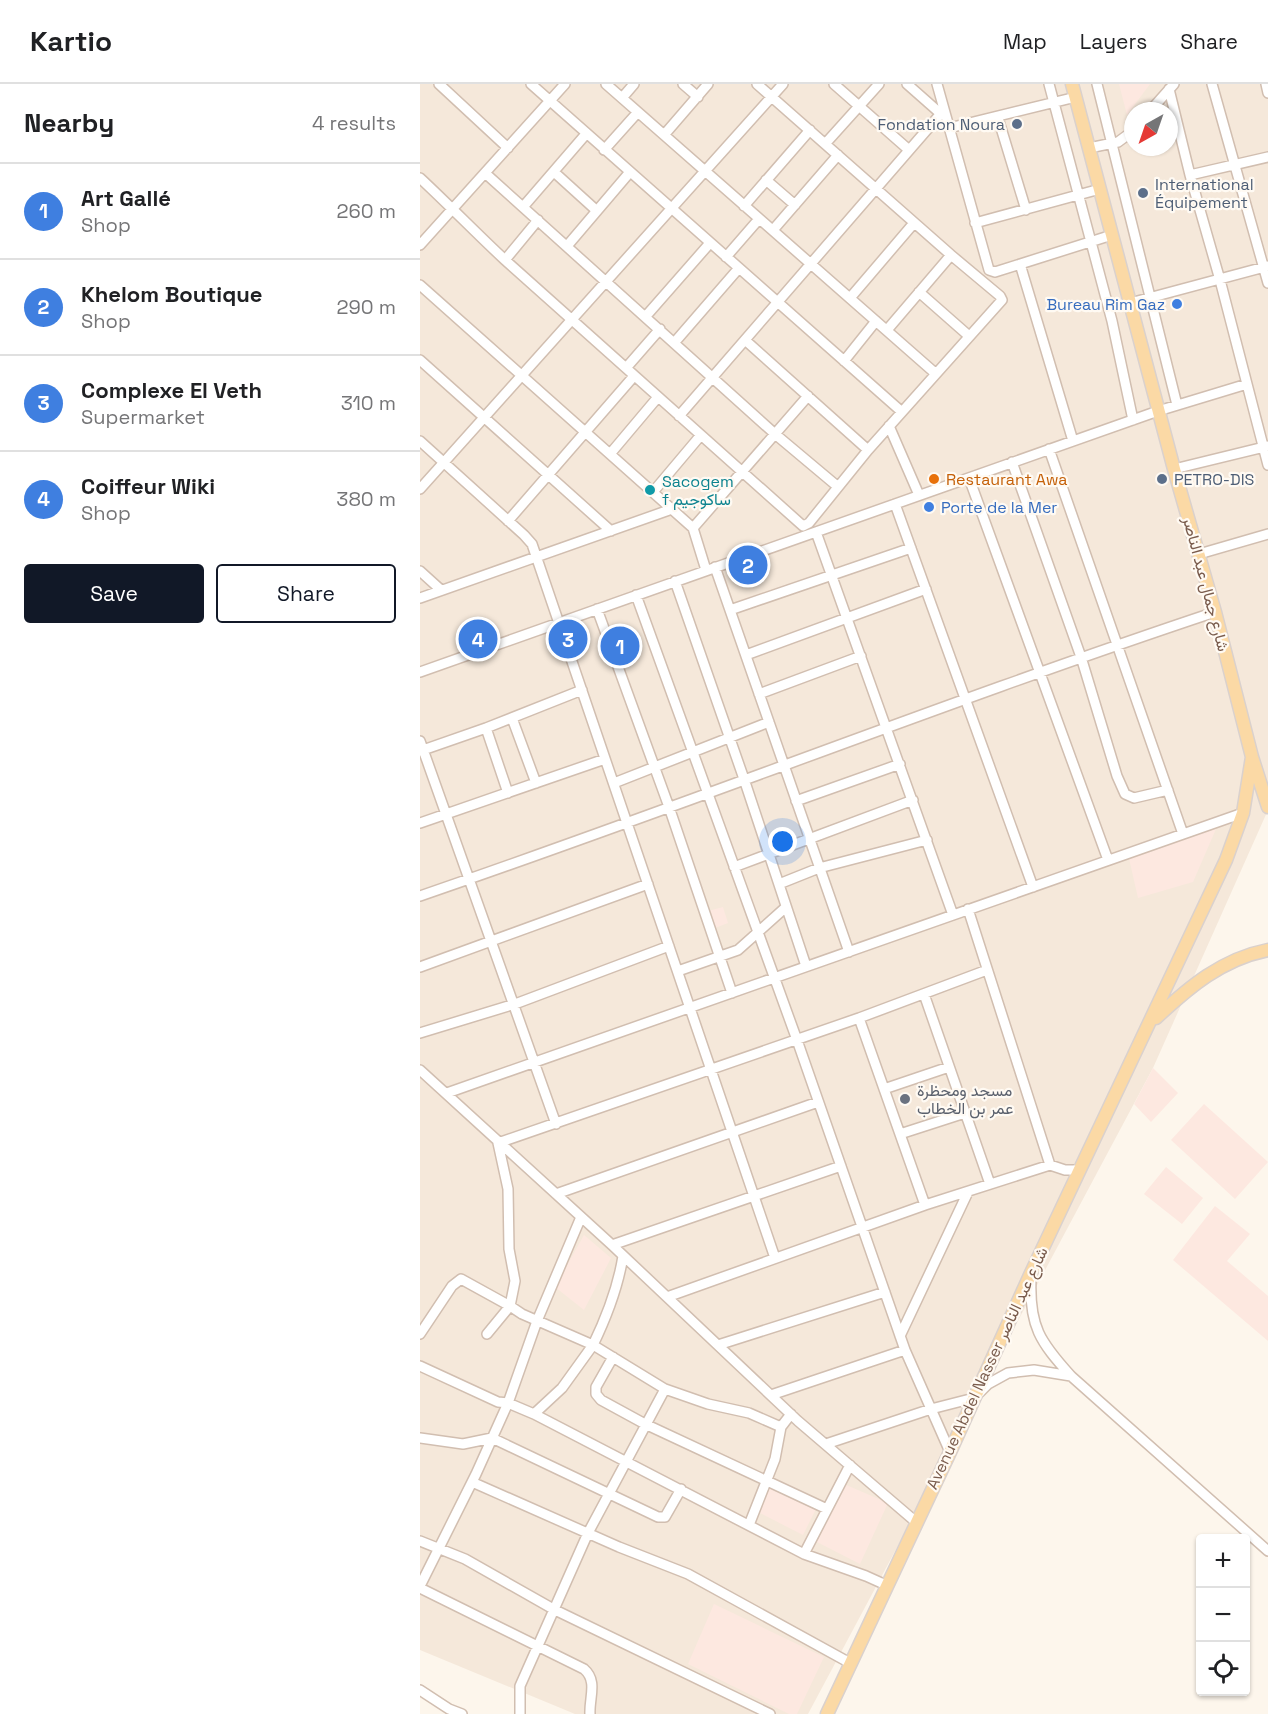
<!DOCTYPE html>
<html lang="en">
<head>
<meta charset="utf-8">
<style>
	:root { --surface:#fff; --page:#f6f6f6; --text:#202124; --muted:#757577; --line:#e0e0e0; --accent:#111827 }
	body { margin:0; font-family:"Space Grotesk",Vazirmatn,sans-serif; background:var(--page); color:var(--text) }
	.controls { position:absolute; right:18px; bottom:18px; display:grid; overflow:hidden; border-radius:6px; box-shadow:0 2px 4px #0004 }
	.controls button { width:54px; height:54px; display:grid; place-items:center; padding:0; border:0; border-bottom:2px solid var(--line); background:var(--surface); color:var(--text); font:30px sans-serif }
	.compass { position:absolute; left:704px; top:18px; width:54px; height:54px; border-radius:50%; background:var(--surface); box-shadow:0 2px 4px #0004; rotate:220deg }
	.you { position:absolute; left:363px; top:758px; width:21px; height:21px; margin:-15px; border:4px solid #fff; border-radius:50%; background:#1a73e8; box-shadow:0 0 0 9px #1a73e833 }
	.badge { display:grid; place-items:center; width:39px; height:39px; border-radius:50%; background:var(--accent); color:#fff; font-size:20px; font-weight:700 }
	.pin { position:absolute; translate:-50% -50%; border:3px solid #fff; box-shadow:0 2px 6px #0006 }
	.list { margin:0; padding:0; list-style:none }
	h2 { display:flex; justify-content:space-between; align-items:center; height:78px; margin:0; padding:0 24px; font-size:26px }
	h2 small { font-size:20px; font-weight:400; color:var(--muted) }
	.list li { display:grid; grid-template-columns:39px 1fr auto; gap:18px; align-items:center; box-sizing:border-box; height:96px; padding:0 24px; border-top:2px solid var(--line) }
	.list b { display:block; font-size:22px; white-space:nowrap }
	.list p { margin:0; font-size:20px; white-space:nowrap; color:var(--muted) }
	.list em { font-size:20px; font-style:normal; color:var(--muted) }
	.actions { display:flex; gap:12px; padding:18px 24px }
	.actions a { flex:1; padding:14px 0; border:2px solid var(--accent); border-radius:6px; text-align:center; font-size:21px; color:var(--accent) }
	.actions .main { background:var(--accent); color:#fff }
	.icon { flex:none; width:33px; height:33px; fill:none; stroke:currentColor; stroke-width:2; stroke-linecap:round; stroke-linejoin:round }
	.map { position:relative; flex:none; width:848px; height:1630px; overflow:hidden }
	header { display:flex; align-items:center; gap:36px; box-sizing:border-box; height:84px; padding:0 30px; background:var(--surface); border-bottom:2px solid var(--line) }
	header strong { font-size:28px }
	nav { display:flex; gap:33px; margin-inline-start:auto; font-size:21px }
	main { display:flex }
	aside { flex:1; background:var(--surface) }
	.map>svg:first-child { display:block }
</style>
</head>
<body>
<header>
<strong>Kartio</strong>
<nav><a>Map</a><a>Layers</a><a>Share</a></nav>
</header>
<main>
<aside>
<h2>Nearby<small>4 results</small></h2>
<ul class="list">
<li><span class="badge" style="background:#3f7fe0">1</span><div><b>Art Gallé</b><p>Shop</p></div><em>260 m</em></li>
<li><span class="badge" style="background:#3f7fe0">2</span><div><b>Khelom Boutique</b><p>Shop</p></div><em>290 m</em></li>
<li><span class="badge" style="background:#3f7fe0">3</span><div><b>Complexe El Veth</b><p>Supermarket</p></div><em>310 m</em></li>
<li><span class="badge" style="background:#3f7fe0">4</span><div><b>Coiffeur Wiki</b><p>Shop</p></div><em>380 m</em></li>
</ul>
<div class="actions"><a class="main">Save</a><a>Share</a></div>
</aside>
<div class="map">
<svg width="848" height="1630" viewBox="0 0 848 1630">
	<rect width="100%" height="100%" fill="#fdf6ec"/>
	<path fill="#f5e8da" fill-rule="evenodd" d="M0,0H848V726L733,984L388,1630H155L0,1566ZM713,27H749V63H713Z"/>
	<path fill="#fde8e0" d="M699,0H730L707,31Z
		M796,745L773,798L718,814L708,770Z
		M303,823L308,839L295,844L288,827Z
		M733,984L758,1009L731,1038L714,1020Z
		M784,1020L848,1078L815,1115L751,1056Z
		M746,1083L783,1114L762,1140L724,1110Z
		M795,1122L830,1150L807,1177L848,1212V1257L753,1176Z
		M164,1151L191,1174L164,1226L135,1203Z
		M424,1400L468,1419L440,1480L397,1458Z
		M349,1403L396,1425L383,1451L336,1427Z
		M294,1520L404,1573L377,1630H369L268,1580Z"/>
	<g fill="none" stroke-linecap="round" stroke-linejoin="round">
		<defs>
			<path id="minor" d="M19,0L88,64
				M111,0L482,328
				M186,0L515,289
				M263,0L278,13
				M414,0L489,66
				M487,0L521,30
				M517,0L569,186L575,188L692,151
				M629,0L692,237L713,336
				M677,0L757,321
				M792,0L848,199
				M846,0L848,9
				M749,5L770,91L800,196L848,381
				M202,14L214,0
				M730,27L754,0
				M578,34L606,126
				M529,44L656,13
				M244,51L288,0
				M405,60L459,0
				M669,64L698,58L713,47
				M184,66L218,28
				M134,88L177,127
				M65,89L355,350L417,402
				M770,91L848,73
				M0,94C29,121 56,149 85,176L383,442L389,439L448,366L582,216L580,212L531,171L337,0
				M346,96L375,121
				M324,122L390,46
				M103,123L166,50
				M555,139L680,105
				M353,146L418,71
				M0,161L145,0
				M147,162L210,88
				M306,173L339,135
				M85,176L118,136
				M600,180L653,357
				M0,201L273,444L286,486
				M499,208L549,252
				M430,214L494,139
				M710,219L848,182
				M226,232L290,159
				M467,246L531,171
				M325,256L448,366
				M254,259L319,184
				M0,276L191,447
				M424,277L456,237
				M206,284L240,245
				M259,332L524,26
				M469,342L499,411
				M0,357L104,451L112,460L355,1174
				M629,365L763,750
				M190,370L238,313
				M592,378L661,573L697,692L705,710L714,714L748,706
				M754,385L848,362
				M549,394L688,776
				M0,405L363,0
				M233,408L281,351
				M475,420L613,803
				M88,437L214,292
				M273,444L388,312
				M396,448L533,831
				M779,470L848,450
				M295,483L429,868
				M0,487L21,506
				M255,497L324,695L386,882
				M216,511L377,956L485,1266L530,1368
				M0,514L252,425
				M177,525L249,723L312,909
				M310,526L491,464
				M326,571L506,505
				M0,588L738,327L827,300
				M339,610L441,572
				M92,634L116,699
				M66,644L88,709
				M0,657L136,1040
				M0,667L66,644L162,606
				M194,699L349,638
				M376,717L480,680
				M0,739L185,675
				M314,783L493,716
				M359,800L399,784L507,756
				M0,812C266,721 528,617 795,528
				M548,825L630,1081
				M0,883L228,800
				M258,887L318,866L366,823
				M504,910L570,1100
				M439,934L505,1121
				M0,949L95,920L249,862
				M0,986L192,1161L378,1337L496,1438
				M464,1005L529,983
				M27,1009L823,729
				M480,1050L545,1029
				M78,1059L439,934L567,886
				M78,1059L88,1105L89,1165L95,1197L90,1222L102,1230L173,1261L142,1304L114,1330
				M136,1110L398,1018
				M192,1161L421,1082
				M611,1195C609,1242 620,1258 651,1292L848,1467
				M247,1213L505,1121L630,1081L645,1086H659
				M0,1250L32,1202L41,1195L90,1222L67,1250
				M480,1252L548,1108
				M298,1261L465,1208
				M193,1273L176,1303V1310L181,1316L225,1340L407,1425
				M0,1282L78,1318L88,1319L114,1330L384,1470L446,1492L466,1501
				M245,1305L288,1320L329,1329L361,1343L371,1330
				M351,1311L485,1266
				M0,1354L43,1360L72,1354L238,1433H245L261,1405
				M406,1360L511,1325L554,1314L568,1300L588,1289L614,1286L651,1292
				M52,1398L199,1463L268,1490L430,1579
				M329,1441L355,1375L361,1343
				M0,1457L45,1475L135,1526L350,1630
				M384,1470L430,1381
				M0,1502L56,1390L88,1319L117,1237L161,1133
				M0,1504L164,1585C178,1597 169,1614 170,1630
				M0,1606L29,1625L42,1630
				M100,1630V1602L168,1449L245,1305L173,1261C187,1232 198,1204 203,1172"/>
			<path id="major" d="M652,0L754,385L795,528L832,673L848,723
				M736,934C769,903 802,875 848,866
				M407,1630L530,1368L611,1189L806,776L823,729L832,673"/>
		</defs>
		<use href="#minor" stroke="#d1beb0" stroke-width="12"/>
		<use href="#major" stroke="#dad1cd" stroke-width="15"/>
		<use href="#minor" stroke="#fff" stroke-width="9"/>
		<use href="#major" stroke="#fbd9a5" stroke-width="12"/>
	</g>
	<g fill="#5c6f8a" stroke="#fffaf3" stroke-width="2">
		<circle cx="597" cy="40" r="6"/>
		<circle cx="723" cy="109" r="6"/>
		<circle cx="742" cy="395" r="6"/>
	</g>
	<g fill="#3f7fe0" stroke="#fffaf3" stroke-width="2">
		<circle cx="757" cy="220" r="6"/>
		<circle cx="509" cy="423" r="6"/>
	</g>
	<circle fill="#e8710a" stroke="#fffaf3" stroke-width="2" cx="514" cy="395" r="6"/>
	<circle fill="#0f9aa8" stroke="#fffaf3" stroke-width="2" cx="230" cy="406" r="6"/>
	<circle fill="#6b7280" stroke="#fffaf3" stroke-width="2" cx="485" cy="1015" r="6"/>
	<g text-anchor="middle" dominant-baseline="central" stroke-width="4.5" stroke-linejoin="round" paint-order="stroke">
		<g font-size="16" fill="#4e5e75" stroke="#fffaf3" text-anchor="start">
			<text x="585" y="40" text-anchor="end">Fondation Noura</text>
			<text x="735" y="100">International<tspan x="735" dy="18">Équipement</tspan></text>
			<text x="754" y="395">PETRO-DIS</text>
		</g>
		<g font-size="16" fill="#366cbe" stroke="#fffaf3" text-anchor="end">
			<text x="745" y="220">Bureau Rim Gaz</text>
			<text x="521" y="423" text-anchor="start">Porte de la Mer</text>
		</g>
		<g font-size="16" fill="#c56008" stroke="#fffaf3" text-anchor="start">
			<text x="526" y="395">Restaurant Awa</text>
		</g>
		<g font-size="16" fill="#0d838f" stroke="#fffaf3" text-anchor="start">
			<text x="242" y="397">Sacogem<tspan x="242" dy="18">f ساكوجيم</tspan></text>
		</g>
		<g font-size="16" fill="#7a5c4d" stroke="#fffaf3">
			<text transform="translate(786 500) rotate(75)">شارع جمال عبد الناصر</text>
			<text transform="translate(567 1284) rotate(-65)">Avenue Abdel Nasser شارع عبد الناصر</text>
		</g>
		<g font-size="16" fill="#5b616d" stroke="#fffaf3" text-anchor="start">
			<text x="497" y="1006">مسجد ومحظرة<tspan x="497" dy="18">عمر بن الخطاب</tspan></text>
		</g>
	</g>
</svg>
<div class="controls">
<button>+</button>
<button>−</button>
<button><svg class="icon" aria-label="locate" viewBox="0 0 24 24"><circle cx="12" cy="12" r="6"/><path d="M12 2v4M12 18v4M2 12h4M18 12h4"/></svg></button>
</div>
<svg class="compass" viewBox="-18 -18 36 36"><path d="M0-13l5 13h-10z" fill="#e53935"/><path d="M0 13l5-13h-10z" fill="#757577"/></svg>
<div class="you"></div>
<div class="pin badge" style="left:200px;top:562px;background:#3f7fe0">1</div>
<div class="pin badge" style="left:328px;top:481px;background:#3f7fe0">2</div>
<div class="pin badge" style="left:148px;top:555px;background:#3f7fe0">3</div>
<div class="pin badge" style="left:58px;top:555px;background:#3f7fe0">4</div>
</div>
</main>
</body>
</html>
